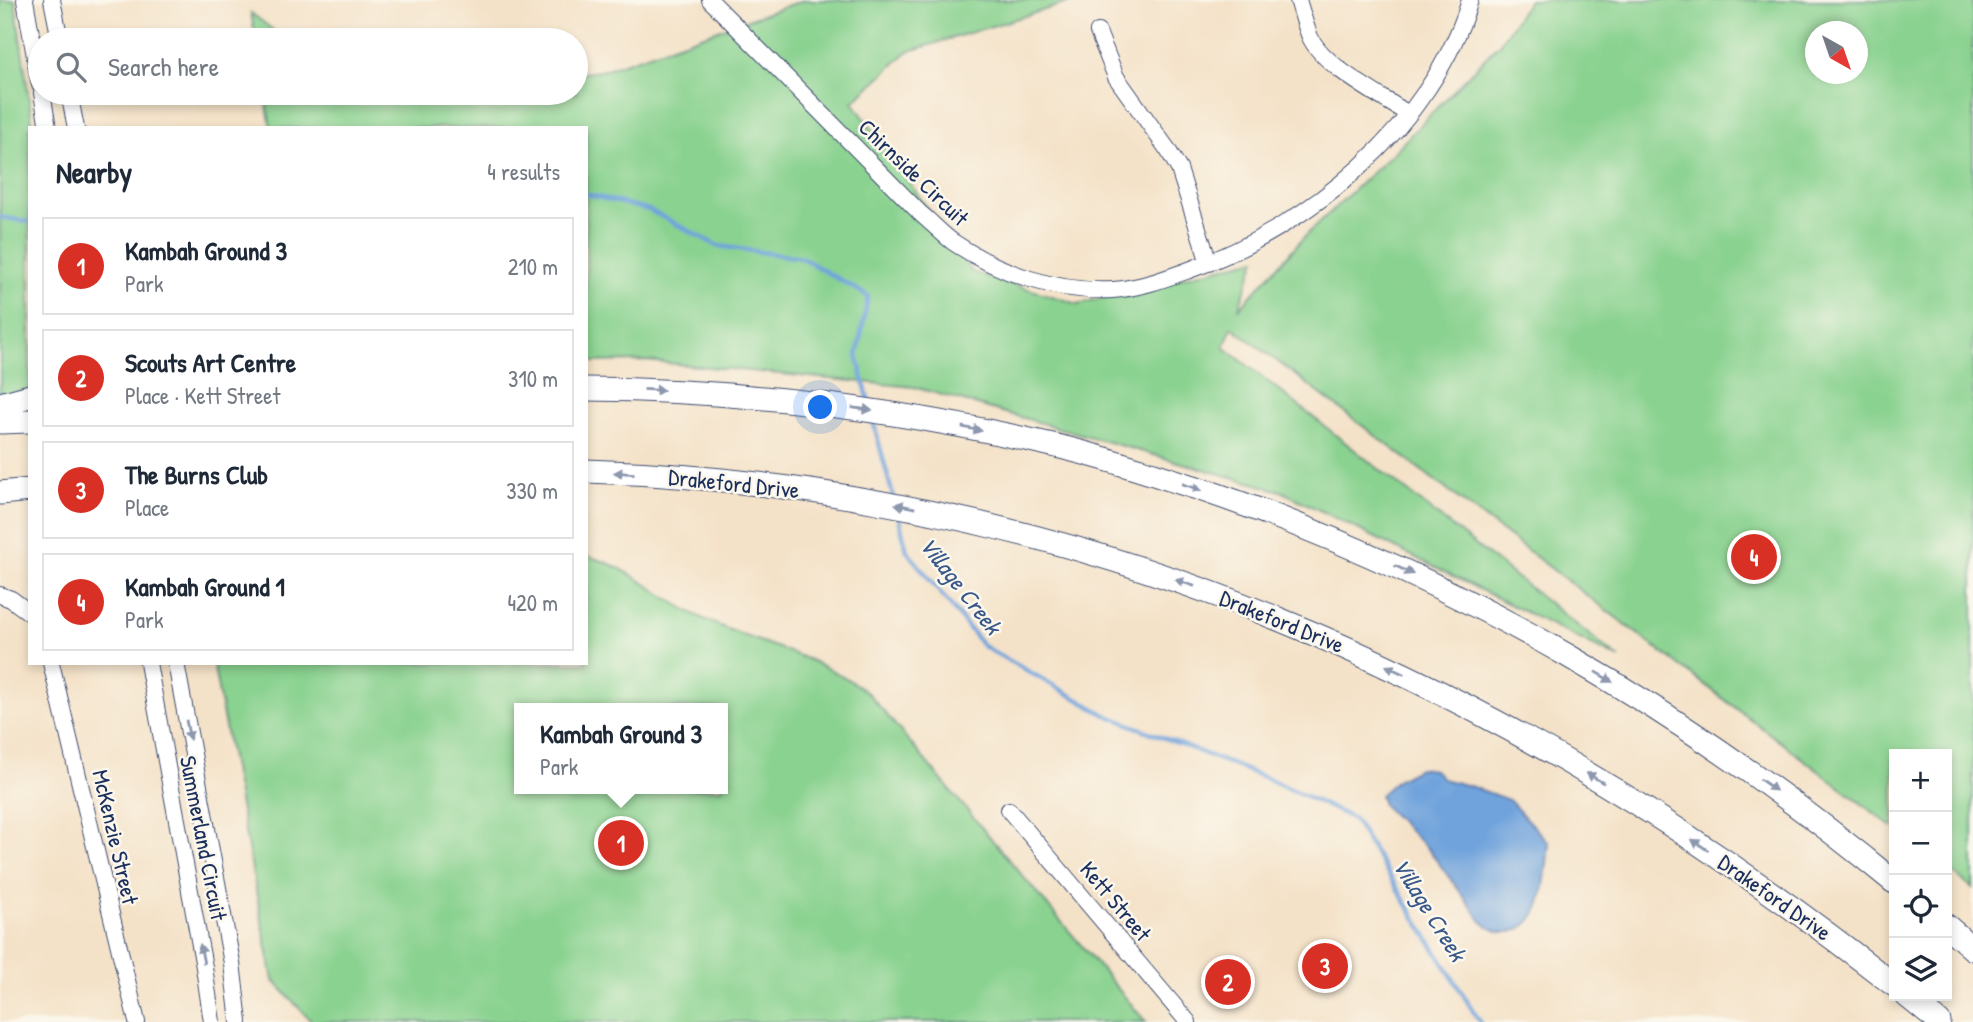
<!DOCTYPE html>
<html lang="en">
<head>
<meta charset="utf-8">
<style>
	:root { --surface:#fff; --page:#f6f6f7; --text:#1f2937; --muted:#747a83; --line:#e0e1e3; --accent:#d93025 }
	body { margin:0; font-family:"Patrick Hand",sans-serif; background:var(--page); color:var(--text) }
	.controls { position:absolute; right:21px; bottom:21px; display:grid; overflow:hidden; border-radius:0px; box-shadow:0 4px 10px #0003 }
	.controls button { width:63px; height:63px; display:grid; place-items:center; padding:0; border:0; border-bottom:2px solid var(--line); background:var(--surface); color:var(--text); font:35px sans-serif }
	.compass { position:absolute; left:1805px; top:21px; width:63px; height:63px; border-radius:50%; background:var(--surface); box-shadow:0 4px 10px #0003; rotate:140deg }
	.you { position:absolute; left:821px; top:408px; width:24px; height:24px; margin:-18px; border:5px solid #fff; border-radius:50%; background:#1a73e8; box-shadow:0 0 0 10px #1a73e833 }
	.badge { display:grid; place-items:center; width:46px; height:46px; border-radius:50%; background:var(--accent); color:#fff; font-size:23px; font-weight:700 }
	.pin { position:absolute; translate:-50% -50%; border:4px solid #fff; box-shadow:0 2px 7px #0006 }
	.popup { position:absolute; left:514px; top:703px; width:214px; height:91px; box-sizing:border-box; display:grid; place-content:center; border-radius:0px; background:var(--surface); filter:drop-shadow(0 2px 5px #0005); font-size:23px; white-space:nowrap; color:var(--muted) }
	.popup b { font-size:26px; color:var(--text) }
	.popup::after { content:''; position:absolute; left:50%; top:100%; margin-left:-14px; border:14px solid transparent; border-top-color:var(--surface) }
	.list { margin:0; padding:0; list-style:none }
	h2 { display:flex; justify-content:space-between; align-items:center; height:91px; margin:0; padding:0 28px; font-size:30px }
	h2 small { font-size:23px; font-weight:400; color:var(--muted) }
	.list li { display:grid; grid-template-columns:46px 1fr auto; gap:21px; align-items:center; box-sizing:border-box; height:98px; margin:0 14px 14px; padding:0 14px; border:2px solid var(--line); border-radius:0px }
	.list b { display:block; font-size:26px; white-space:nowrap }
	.list p { margin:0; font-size:23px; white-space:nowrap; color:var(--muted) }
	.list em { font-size:23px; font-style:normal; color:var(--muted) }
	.icon { flex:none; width:38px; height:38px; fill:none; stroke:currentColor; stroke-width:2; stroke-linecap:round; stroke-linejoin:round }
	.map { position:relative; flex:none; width:1973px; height:1022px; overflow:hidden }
	.search { position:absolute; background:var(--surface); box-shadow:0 4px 10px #0003; left:28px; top:28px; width:560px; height:77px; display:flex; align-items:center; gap:18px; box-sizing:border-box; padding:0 24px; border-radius:38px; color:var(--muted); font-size:26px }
	.panel { position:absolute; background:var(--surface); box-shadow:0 4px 10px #0003; left:28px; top:126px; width:560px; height:539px; border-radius:0px }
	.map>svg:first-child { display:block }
</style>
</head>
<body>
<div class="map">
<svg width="1973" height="1022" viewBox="0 0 1973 1022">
	<rect width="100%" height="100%" fill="#fbf7ec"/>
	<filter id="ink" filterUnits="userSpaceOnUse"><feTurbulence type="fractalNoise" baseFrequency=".0143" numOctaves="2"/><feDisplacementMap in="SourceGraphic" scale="14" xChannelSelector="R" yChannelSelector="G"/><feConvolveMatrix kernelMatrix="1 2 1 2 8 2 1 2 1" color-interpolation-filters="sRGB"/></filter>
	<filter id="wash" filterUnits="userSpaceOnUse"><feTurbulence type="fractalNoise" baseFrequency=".00686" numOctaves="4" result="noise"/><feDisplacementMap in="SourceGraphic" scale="28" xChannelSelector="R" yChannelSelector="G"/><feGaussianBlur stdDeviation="1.57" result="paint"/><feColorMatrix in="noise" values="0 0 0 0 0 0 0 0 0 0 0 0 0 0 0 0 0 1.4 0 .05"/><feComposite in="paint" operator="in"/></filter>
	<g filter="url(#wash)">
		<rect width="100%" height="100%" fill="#f4e2c8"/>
		<path fill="#89d28f" stroke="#528076" stroke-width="2" fill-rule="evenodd" d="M0,0H15L33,128H30V389L0,397Z
			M804,0H1077L907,52L853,102L972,272L1078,304L1256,259L1238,310L1306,235L1393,153L1499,44L1529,0H1973V888L1947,868V754H1894V828L1232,327L1224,347L1620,659L1281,491L914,387L645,361L586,362V128H271L265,93H576V74L601,71ZM1815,32H1857V74H1815Z
			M251,13L286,40H256Z
			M586,556C631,566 663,601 704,619C759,645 821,656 869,694L1146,1022H312L273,980L213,663H586ZM520,708H722V789H520Z"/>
		<path fill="#6fa3dc" stroke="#45699d" stroke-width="2" d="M1419,768L1434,770L1443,779L1473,787L1509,800L1549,843C1547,863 1546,884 1540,903C1531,930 1506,941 1484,924L1429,850L1383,805L1380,795L1398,779Z"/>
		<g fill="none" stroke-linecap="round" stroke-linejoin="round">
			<path stroke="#6fa3dc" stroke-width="4.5" d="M586,194L649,210L718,246L802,258L868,296L857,356L869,402
				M0,217L30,222
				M872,417L894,500
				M898,515L907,551L983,646L1106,715L1271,780L1354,819L1480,1022"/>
		</g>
	</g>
	<g filter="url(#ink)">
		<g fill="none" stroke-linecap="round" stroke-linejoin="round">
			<defs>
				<path id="minor" d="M25,0L40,85
					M52,0L60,40
					M710,0L921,214C932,223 942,234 953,242C999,273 1057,293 1113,290C1140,288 1164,279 1189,270C1309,228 1433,125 1470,0
					M1298,0C1302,12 1305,25 1310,37C1324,67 1380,95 1408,114
					M1098,32L1116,77L1168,150L1179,169L1209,263
					M42,93L48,128
					M69,93L76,128
					M0,595L11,599L30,613
					M51,663L137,1022
					M148,663L204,967L212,1022
					M176,663L232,963L239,1022
					M1009,810L1188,1022"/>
				<path id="highway" d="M586,389C742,390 896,409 1048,444C1101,456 1154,474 1206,491C1457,577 1689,713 1894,882
					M0,404L30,396
					M0,422L30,421
					M586,471C1082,487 1509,682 1894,985
					M0,493L30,490
					M1947,926L1973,949
					M1907,996L1939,1022"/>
			</defs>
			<use href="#minor" stroke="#3c4a6e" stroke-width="18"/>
			<use href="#highway" stroke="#3c4a6e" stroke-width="25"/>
			<use href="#minor" stroke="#fff" stroke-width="16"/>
			<use href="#highway" stroke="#fff" stroke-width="23"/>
		</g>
		<defs><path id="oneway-solid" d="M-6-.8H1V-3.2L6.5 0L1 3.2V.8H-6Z" transform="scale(1.75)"/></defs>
		<g fill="#8d97ae">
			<use href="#oneway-solid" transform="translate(654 390) rotate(3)"/>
			<use href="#oneway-solid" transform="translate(862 409) rotate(8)"/>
			<use href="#oneway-solid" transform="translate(972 429) rotate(11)"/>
			<use href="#oneway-solid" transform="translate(624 473) rotate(-177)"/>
			<use href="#oneway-solid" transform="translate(1192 487) rotate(19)"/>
			<use href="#oneway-solid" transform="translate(905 506) rotate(-169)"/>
			<use href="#oneway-solid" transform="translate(1404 570) rotate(26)"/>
			<use href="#oneway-solid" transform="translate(1185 583) rotate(-161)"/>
			<use href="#oneway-solid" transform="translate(1395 670) rotate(-154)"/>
			<use href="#oneway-solid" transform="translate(1604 677) rotate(31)"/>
			<use href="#oneway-solid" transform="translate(188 730) rotate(79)"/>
			<use href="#oneway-solid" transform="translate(1595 778) rotate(-149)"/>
			<use href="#oneway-solid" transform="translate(1768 785) rotate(35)"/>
			<use href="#oneway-solid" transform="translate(1700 845) rotate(-146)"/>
			<use href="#oneway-solid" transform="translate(202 954) rotate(-101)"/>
		</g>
	</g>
	<g text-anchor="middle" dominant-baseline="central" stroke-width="5" stroke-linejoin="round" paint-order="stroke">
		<g font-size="23" fill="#1b2f5e" stroke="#fbf7ec">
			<text transform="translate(914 172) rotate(44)">Chirnside Circuit</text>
			<text transform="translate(734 483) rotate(6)">Drakeford Drive</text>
			<text transform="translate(1282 621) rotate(22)">Drakeford Drive</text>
			<text transform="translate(116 837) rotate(77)">McKenzie Street</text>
			<text transform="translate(204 838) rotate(79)">Summerland Circuit</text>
			<text transform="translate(1775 897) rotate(35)">Drakeford Drive</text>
			<text transform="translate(1116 901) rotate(50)">Kett Street</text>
		</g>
		<g font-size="24" font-style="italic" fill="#38588a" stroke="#fbf7ec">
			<text transform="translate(961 585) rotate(52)">Village Creek</text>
			<text transform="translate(1430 909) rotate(58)">Village Creek</text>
		</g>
	</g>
</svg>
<div class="controls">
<button>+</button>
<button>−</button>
<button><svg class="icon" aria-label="locate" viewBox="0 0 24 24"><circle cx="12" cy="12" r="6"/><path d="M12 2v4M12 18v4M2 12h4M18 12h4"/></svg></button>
<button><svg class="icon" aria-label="layers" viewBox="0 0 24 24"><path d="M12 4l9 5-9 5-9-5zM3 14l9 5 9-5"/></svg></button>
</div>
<svg class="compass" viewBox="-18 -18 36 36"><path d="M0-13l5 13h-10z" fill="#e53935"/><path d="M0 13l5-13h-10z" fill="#747a83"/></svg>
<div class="you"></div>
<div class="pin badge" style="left:621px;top:843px">1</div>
<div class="popup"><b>Kambah Ground 3</b>Park</div>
<div class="pin badge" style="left:1228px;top:982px">2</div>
<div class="pin badge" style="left:1325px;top:966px">3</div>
<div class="pin badge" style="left:1754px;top:557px">4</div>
<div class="search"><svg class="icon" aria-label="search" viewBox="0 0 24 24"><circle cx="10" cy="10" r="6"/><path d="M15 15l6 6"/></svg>Search here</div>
<section class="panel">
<h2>Nearby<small>4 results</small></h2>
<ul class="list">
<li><span class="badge">1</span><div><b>Kambah Ground 3</b><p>Park</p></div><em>210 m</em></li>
<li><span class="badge">2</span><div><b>Scouts Art Centre</b><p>Place · Kett Street</p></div><em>310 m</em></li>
<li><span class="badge">3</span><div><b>The Burns Club</b><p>Place</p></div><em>330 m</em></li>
<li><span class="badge">4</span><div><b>Kambah Ground 1</b><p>Park</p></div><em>420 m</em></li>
</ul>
</section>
</div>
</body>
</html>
